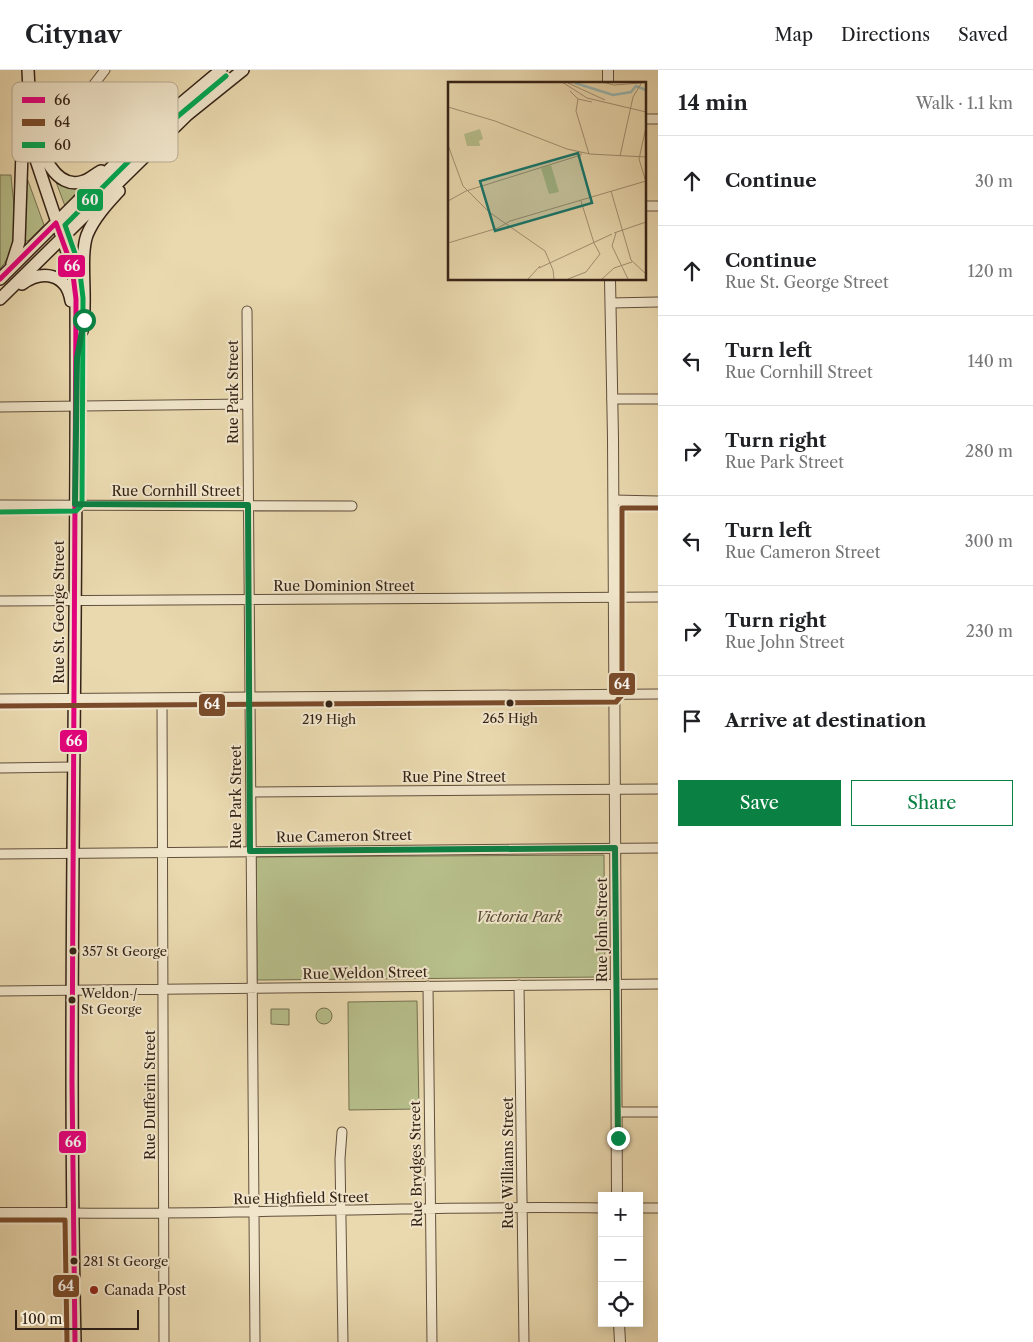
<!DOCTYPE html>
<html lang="en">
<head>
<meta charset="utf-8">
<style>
	:root { --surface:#fff; --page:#f6f6f6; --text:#202124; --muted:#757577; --line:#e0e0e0; --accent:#0b8043 }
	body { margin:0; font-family:"Libre Caslon Text",serif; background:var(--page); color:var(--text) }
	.controls { position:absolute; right:15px; bottom:15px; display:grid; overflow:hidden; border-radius:0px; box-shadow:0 2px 12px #0003 }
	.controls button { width:45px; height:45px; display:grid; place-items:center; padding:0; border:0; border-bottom:1px solid var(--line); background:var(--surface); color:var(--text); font:25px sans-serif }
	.scale { position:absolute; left:15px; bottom:12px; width:124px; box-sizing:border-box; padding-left:5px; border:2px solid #352317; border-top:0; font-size:14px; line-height:18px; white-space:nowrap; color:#352317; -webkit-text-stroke:4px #f1e6cb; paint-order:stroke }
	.stop { position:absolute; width:15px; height:15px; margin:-11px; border:4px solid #0b8043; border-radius:50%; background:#fff }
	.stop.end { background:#0b8043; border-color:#fff; box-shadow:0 1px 5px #0008 }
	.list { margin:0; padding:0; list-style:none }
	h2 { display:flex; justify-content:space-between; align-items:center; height:65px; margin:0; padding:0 20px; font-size:21px }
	h2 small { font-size:16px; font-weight:400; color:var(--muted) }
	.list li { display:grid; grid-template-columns:32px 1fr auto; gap:15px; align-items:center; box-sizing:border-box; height:90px; padding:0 20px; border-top:1px solid var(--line) }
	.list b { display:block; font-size:19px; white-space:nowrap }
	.list p { margin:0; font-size:16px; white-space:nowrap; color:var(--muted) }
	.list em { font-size:16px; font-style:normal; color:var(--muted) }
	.actions { display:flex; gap:10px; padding:15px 20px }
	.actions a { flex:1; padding:11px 0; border:1px solid var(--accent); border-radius:0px; text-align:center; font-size:18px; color:var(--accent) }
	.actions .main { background:var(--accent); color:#fff }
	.icon { flex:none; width:28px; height:28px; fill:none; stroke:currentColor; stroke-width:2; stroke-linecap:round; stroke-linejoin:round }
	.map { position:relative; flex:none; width:658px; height:1272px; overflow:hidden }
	header { display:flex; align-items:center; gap:30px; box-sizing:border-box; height:70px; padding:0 25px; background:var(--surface); border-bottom:1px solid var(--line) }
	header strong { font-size:24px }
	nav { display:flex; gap:28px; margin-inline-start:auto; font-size:18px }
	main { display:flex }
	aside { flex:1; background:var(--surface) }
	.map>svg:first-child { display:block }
</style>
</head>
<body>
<header>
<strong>Citynav</strong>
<nav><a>Map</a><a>Directions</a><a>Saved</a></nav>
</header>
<main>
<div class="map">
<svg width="658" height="1272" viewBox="0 0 658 1272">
	<rect width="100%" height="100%" fill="#ead9af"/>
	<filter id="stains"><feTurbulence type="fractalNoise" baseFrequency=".004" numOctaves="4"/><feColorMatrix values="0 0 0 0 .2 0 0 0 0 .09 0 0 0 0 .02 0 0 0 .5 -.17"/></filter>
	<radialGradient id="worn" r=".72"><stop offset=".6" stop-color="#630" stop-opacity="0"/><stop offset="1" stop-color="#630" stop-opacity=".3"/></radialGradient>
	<path fill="#b7bf8b" stroke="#767151" d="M0,105H11C13,136 23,172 0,199Z
		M24,108H27L44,155L28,171H24Z
		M56,112L80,119L65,136Z
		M604,785L605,907L257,910L256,787Z
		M417,931L419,1039L349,1040L348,932Z
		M316 946a8 8 0 1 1 16 0a8 8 0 1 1-16 0Z
		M271,939H289V955L271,954Z"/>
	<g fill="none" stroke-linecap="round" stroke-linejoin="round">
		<defs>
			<path id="minor" d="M644,49H658
				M65,52L105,0
				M644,136H658
				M611,233L658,232
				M247,241L255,1272
				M612,329H658
				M0,337L247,334
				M614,430L658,431
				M0,435L352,436
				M0,531L658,527
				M0,629C219,626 439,627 658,624
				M162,629L164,1272
				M0,698L73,697
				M251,722L658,719
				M0,784L658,778
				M519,915L524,1272
				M428,916L432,1272
				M0,921L658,914
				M618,1042H658
				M342,1062L340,1089L343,1272
				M639,1138H658
				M72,1143C249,1145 425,1135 602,1138"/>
			<path id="tertiary" d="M608,0V14
				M610,209L613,368L617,1126
				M0,1143H72
				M619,1253L620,1272"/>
			<path id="secondary" d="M28,0L32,78L72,197L76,229C78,577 67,924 75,1272
				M36,58C39,79 55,122 84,111C90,109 95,104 101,101
				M12,194L19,172L23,52
				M0,209L148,61L221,0
				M22,214C43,199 67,204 71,231
				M0,229L187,45L243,0
				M82,261C88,233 79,187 87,165C94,148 107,134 119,121"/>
		</defs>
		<use href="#minor" stroke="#62503d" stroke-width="11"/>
		<use href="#tertiary" stroke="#62503d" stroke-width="12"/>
		<use href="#secondary" stroke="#352317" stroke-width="14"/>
		<use href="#minor" stroke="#f1e6cb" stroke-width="9"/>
		<use href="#tertiary" stroke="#f1e6cb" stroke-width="10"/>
		<use href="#secondary" stroke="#f1e6cb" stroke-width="11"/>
		<defs>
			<path id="bus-1" d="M0,209L56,153L72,197L76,229L72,1011L75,1272"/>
			<path id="bus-2" d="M0,636L616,632L622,625V438H658
				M0,1150H65L67,1272"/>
			<path id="bus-3" d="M0,442L76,441L82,435L83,228L79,195L65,155L153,67L226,6"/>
		</defs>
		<use href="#bus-1" stroke="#f1e6cb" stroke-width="9"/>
		<use href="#bus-2" stroke="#f1e6cb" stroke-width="9"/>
		<use href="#bus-3" stroke="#f1e6cb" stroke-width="9"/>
		<use href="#bus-1" stroke="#e5007d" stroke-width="5"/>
		<use href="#bus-2" stroke="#7a4b2a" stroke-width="5"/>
		<use href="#bus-3" stroke="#00a651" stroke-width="5"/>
	</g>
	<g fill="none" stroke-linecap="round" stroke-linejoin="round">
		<path stroke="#0b8043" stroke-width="6" d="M84,250L77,288L75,434L248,435L250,781L615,778L618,1068"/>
	</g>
	<g fill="#352317" stroke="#f1e6cb" stroke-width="2">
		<circle cx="510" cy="633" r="4.5"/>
		<circle cx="329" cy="634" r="4.5"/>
		<circle cx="73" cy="881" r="4.5"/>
		<circle cx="72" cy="930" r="4.5"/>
		<circle cx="74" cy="1191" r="4.5"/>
	</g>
	<circle fill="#8f2418" stroke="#f1e6cb" stroke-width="2" cx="94" cy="1220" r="5"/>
	<g text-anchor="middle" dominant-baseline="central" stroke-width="4" stroke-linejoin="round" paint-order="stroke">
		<g font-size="13" fill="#352317" stroke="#f1e6cb" text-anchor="start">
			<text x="510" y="648" text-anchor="middle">265 High</text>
			<text x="329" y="649" text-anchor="middle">219 High</text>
			<text x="82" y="881">357 St George</text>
			<text x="81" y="923">Weldon /<tspan x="81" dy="16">St George</tspan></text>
			<text x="83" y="1191">281 St George</text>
		</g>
		<g font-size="14" fill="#352317" stroke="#f1e6cb">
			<text transform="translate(233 322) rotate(-90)">Rue Park Street</text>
			<text x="176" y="421">Rue Cornhill Street</text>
			<text x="344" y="516">Rue Dominion Street</text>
			<text transform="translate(59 542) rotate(-90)">Rue St. George Street</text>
			<text x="454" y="707">Rue Pine Street</text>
			<text transform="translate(236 727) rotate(-90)">Rue Park Street</text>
			<text transform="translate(344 766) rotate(-1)">Rue Cameron Street</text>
			<text transform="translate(602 860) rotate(-90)">Rue John Street</text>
			<text transform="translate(365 903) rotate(-1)">Rue Weldon Street</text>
			<text transform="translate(150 1025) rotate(-90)">Rue Dufferin Street</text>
			<text transform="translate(508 1093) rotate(-90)">Rue Williams Street</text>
			<text transform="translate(416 1094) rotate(-91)">Rue Brydges Street</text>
			<text transform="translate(301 1128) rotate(-1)">Rue Highfield Street</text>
		</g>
		<g font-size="14" font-style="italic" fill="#564a34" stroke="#f1e6cb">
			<text x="519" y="847">Victoria Park</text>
		</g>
		<g font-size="14" fill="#352317" stroke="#f1e6cb" text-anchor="start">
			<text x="104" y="1220">Canada Post</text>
		</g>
	</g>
	<g transform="translate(448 12)">
		<rect width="198" height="198" fill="#ead9af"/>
		<path d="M32,47L35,57L31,59L32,64H19L16,52ZM103,83L111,110L101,112L93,86Z" fill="#b7bf8b"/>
		<path fill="none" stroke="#9bb8b4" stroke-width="2.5" d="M127,1L165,13L183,10L188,4L198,8"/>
		<path fill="none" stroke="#a29072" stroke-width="1" d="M114,0L139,16L198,30M154,0L166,3L193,1M120,1L157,18M122,9L130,17L144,20M130,17L128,29L141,72M0,25L47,39L119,67L142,72L198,75M198,45L191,77L198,100M0,63L15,104L41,130L97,169L105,188L106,197M172,74L185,15L194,0M18,109L133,73V70M163,109L183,178L198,192M0,119L18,109M166,151L198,140M168,151L164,164L180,197M0,161L50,146L62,139L198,99M91,186L164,152M80,197L92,184M120,197L138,190L152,172L146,161L133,119M154,197L166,186L184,180"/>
		<path fill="#0f766e" fill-opacity="0.15" stroke="#0f766e" stroke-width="2.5" d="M130,71L144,121L47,149L32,99Z"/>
		<rect width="198" height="198" fill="none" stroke="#352317" stroke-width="2.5"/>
	</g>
	<rect x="12" y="12" width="166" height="80" rx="8" fill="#f1e6cb" stroke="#b9ac95" stroke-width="1"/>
	<rect x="22" y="27" width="23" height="6" fill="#e5007d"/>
	<rect x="22" y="49" width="23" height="7" fill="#7a4b2a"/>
	<rect x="22" y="72" width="23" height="6" fill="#00a651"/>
	<g font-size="14" fill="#352317">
		<text x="54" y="35">66</text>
		<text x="54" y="57">64</text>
		<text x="54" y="80">60</text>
	</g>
	<g stroke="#f1e6cb" stroke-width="2">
		<rect x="76" y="118" width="28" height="24" rx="5" fill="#00a651"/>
		<rect x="57" y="184" width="29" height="24" rx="5" fill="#e5007d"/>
		<rect x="608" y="602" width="28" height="24" rx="5" fill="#7a4b2a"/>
		<rect x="198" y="623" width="28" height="24" rx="5" fill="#7a4b2a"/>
		<rect x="59" y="659" width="29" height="24" rx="5" fill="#e5007d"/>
		<rect x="58" y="1060" width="29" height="24" rx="5" fill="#e5007d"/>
		<rect x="52" y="1204" width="28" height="24" rx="5" fill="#7a4b2a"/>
	</g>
	<g font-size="14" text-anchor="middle" font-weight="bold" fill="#fff">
		<text x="90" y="135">60</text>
		<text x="72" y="201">66</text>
		<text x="622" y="619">64</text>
		<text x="212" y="639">64</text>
		<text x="74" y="676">66</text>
		<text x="73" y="1077">66</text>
		<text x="66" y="1221">64</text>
	</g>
	<rect width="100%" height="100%" filter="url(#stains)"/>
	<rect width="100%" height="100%" fill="url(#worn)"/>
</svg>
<div class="controls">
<button>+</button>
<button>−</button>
<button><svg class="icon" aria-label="locate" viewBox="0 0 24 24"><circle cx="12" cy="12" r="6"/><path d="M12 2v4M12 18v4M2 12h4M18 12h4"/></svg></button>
</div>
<div class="scale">100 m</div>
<div class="stop" style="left:84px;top:250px"></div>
<div class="stop end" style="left:618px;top:1068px"></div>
</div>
<aside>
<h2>14 min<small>Walk · 1.1 km</small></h2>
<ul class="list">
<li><svg class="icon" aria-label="ahead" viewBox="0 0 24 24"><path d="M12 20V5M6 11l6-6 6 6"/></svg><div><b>Continue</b></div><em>30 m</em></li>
<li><svg class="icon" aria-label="ahead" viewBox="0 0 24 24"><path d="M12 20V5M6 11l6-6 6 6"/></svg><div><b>Continue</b><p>Rue St. George Street</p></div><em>120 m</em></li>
<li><svg class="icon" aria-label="left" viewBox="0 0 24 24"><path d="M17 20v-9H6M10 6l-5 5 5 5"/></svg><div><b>Turn left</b><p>Rue Cornhill Street</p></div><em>140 m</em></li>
<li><svg class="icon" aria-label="right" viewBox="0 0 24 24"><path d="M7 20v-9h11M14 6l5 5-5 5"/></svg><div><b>Turn right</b><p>Rue Park Street</p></div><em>280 m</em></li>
<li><svg class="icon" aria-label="left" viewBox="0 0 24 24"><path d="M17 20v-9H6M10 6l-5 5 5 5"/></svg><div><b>Turn left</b><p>Rue Cameron Street</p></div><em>300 m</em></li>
<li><svg class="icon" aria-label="right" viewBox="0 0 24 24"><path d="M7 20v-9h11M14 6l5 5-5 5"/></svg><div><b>Turn right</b><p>Rue John Street</p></div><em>230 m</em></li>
<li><svg class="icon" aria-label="arrive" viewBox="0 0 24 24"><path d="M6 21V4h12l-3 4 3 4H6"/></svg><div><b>Arrive at destination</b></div></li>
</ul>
<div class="actions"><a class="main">Save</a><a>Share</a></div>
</aside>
</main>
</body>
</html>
